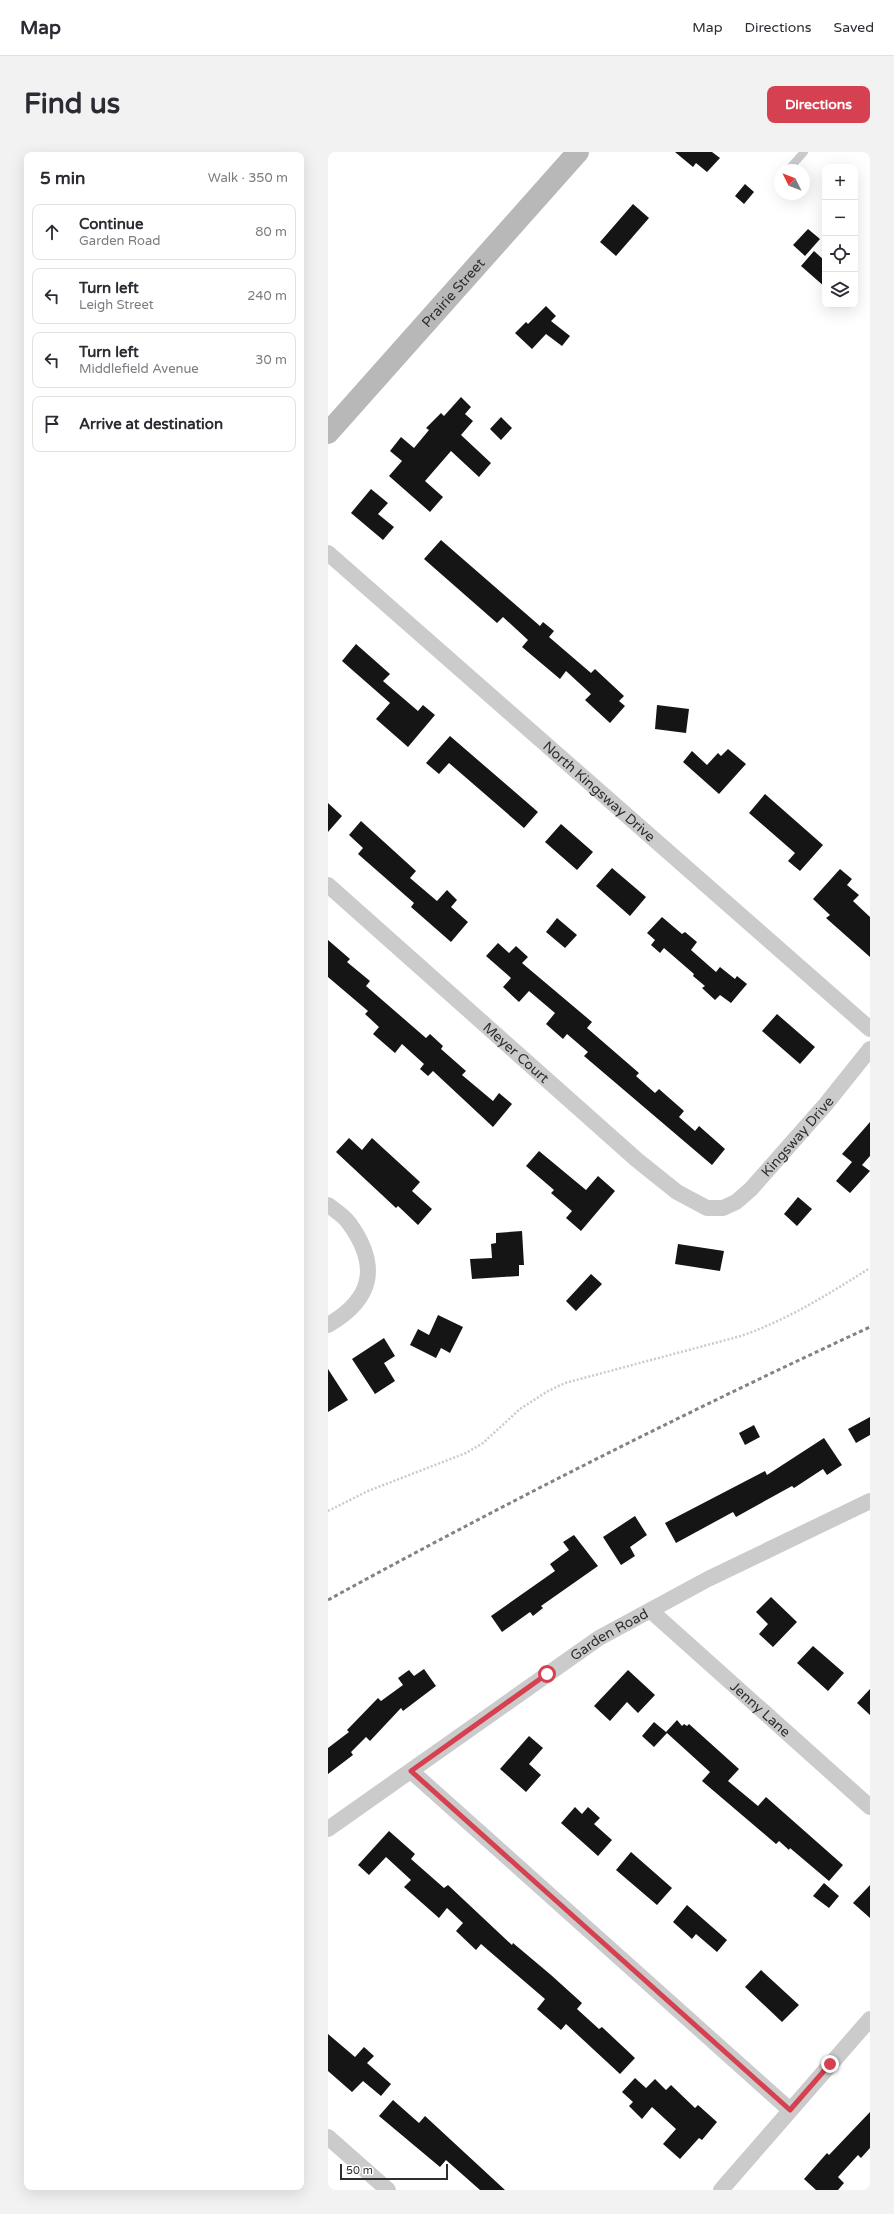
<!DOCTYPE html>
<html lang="en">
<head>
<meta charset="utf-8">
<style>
	:root { --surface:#fff; --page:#f2f2f3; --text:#2b2b33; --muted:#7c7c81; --line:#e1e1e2; --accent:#d54150 }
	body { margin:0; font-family:"Varela Round",sans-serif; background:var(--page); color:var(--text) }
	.controls { position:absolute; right:12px; top:12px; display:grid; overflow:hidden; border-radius:8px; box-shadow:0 4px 16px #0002 }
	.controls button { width:36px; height:36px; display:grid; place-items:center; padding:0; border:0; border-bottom:1px solid var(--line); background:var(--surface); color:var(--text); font:20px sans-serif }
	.compass { position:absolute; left:446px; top:12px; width:36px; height:36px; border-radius:50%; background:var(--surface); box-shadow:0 4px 16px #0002; rotate:312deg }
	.scale { position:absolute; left:12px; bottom:10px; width:108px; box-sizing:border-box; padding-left:4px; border:2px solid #2e2e2e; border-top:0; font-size:11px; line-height:14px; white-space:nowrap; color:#2e2e2e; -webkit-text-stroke:3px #fff; paint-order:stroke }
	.stop { position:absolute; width:12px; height:12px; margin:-9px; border:3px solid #d54150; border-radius:50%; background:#fff }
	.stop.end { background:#d54150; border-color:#fff; box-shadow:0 1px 4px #0008 }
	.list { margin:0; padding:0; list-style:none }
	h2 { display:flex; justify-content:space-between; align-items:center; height:52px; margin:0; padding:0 16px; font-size:17px }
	h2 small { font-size:13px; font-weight:400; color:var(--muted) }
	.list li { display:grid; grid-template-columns:26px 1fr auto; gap:12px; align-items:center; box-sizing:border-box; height:56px; margin:0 8px 8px; padding:0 8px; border:1px solid var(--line); border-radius:8px }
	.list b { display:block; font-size:15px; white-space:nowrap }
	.list p { margin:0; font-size:13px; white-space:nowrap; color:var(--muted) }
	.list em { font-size:13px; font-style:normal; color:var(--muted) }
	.icon { flex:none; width:22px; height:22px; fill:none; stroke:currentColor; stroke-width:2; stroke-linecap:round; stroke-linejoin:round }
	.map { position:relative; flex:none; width:542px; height:2038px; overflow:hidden; border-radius:8px }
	header { display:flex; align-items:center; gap:24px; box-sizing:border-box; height:56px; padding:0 20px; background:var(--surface); border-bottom:1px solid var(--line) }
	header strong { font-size:19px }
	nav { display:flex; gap:22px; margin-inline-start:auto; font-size:14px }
	.intro { display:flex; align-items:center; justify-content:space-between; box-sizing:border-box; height:96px; padding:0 24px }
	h1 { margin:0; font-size:28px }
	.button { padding:10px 18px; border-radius:8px; background:var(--accent); color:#fff; font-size:14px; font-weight:700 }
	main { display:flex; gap:24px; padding:0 24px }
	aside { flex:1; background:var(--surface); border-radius:8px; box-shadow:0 4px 16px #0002 }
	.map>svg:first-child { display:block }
</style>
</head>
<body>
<header>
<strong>Map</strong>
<nav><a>Map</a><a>Directions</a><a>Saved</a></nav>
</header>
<div class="intro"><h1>Find us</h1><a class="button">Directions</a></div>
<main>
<aside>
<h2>5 min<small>Walk · 350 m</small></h2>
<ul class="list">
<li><svg class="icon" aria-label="ahead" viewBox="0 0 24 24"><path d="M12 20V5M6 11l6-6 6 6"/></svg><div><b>Continue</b><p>Garden Road</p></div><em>80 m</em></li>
<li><svg class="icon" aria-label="left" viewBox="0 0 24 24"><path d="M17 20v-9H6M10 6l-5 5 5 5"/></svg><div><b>Turn left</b><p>Leigh Street</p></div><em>240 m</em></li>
<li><svg class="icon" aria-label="left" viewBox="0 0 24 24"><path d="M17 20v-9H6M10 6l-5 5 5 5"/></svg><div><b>Turn left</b><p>Middlefield Avenue</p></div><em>30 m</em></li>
<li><svg class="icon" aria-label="arrive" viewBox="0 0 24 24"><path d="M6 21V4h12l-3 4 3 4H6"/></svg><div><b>Arrive at destination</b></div></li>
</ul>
</aside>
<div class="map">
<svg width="542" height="2038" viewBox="0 0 542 2038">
	<rect width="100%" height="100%" fill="#fff"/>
	<path fill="#151515" d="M347,0H384L392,6L379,20L368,11L365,15Z
		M417,32L426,40L416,52L407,44Z
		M305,52L321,66L288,104L272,90Z
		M480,77L492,87L477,104L465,93Z
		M486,99L497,109V135L473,114Z
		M218,154L228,164L223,169L242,184L234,194L218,182L204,197L187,181L198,170L200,172Z
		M133,245L143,255L137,262L145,269L133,283L163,311L151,325L123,299L97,329L115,345L102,360L61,324L74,309L62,299L73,285L86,296L101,278L98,276L113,261L116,264Z
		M173,265L184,276L173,288L162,277Z
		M43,337L60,351L50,362L66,375L55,388L23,361Z
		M113,388L212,474L215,470L226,479L221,485L263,521L267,517L296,544L291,549L297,554L282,571L257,548L263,542L238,519L232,527L194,495L200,488L175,465L169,471L96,407Z
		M28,492L62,522L55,529L90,559L95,553L107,563L80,595L48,567L62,551L14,509Z
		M329,553L361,557L358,581L327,577Z
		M122,584L210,660L196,676L121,611L111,622L98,611Z
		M400,597L418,612L391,642L355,610L364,599L379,613L390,601L393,604Z
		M437,642L495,693L472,719L460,709L467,701L421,661Z
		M0,651L14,664L0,680Z
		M33,669L88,719L82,726L109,749L119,738L129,748L123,755L140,770L123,790L83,755L86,751L30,702L35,696L21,683Z
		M233,672L265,700L249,718L217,690Z
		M284,716L318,745L302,764L268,734Z
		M512,717L524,727L519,733L531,743L525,749L542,765V805L498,766L502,763L485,747Z
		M334,765L354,782L357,780L369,790L363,798L388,820L392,815L407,827L409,824L419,832L403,851L392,843L387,848L374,836L377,834L365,824L366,822L336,796L332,801L323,793L327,788L319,781Z
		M229,766L249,783L237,796L218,780Z
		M0,788L22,807L19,810L42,829L38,834L98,886L102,882L115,894L113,897L138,919L134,923L165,949L171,941L184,952L165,975L105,919L100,924L92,917L96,912L74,892L67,901L45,882L51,875L37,862L40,859L0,825Z
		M170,791L181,801L188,794L200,805L194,811L264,870L259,876L311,921L308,924L327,941L331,937L356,959L351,965L367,979L371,974L397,997L384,1013L256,904L260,900L239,882L235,887L218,872L227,861L201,839L191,850L175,835L183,826L158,804Z
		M449,862L487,895L472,912L434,879Z
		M542,970V1004L534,1013L542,1019L522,1041L508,1029L524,1010L514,1002Z
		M21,986L34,998L44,986L92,1030L84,1039L104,1057L90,1073L70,1054L68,1056L8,1000Z
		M211,999L258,1038L270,1024L287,1039L253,1079L238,1066L244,1059L223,1041L226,1038L198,1014Z
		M470,1045L484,1057L469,1074L456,1062Z
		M194,1079L196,1113H191V1124L144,1127L142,1107L164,1106L163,1092L168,1091V1081Z
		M350,1092L396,1099L392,1119L347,1112Z
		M263,1122L274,1132L248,1159L238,1149Z
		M110,1163L135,1175L122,1201L113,1196L108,1206L82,1193L90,1177L101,1183Z
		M56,1186L67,1204L56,1211L67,1229L47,1242L24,1207Z
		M0,1217L20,1248L0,1260Z
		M542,1265V1283L528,1291L520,1277Z
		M426,1273L432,1285L417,1293L411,1281Z
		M496,1286L514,1313L499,1323L495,1317L466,1336L464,1334L408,1365L405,1360L348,1391L337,1371L437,1319L439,1323Z
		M307,1364L319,1383L302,1395L307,1404L293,1413L275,1385Z
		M246,1383L270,1414L213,1454L215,1456L205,1464L202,1460L174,1480L163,1464L227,1419L222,1412L241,1398L235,1390Z
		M443,1445L469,1470L445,1495L431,1482L440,1472L428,1460Z
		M485,1494L516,1521L500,1539L469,1511Z
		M96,1517L108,1534L75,1559L73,1556L42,1589L38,1585L23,1600L25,1603L0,1622V1596L21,1580L19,1578L50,1546L53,1549L75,1533L70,1526L81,1518L86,1524Z
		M300,1518L327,1543L310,1561L299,1550L282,1569L266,1554Z
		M542,1537V1563L529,1551Z
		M349,1568L354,1574L356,1572L359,1574L361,1572L411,1617L400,1629L430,1654L438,1645L515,1713L501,1729L462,1696L461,1698L451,1689L448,1692L374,1629L382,1620L339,1581L326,1595L314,1584L326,1570L338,1580Z
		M201,1584L215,1596L201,1612L213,1623L198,1640L172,1617Z
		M247,1655L254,1662L260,1655L272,1666L266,1672L284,1688L270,1704L233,1671Z
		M61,1679L87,1702L83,1707L116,1736L120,1733L184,1793L185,1791L223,1823L254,1851L249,1857L271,1877L274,1875L307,1906L292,1922L238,1872L233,1878L209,1857L217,1847L153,1792L148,1798L128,1779L135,1771L119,1756L111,1766L76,1735L83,1728L58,1705L41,1723L30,1713Z
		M303,1700L344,1736L329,1753L288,1718Z
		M496,1731L511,1744L501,1756L485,1744Z
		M542,1733V1766L525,1751Z
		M359,1753L399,1788L389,1800L368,1782L364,1787L345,1770Z
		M433,1818L471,1853L454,1870L417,1835Z
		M0,1882L27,1905L36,1895L46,1904L39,1911L63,1932L53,1944L35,1929L24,1940L0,1919Z
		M307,1926L318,1936L327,1927L338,1938L343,1933L367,1956L370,1953L389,1970L374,1988L371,1986L352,2007L335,1992L348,1977L324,1955L314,1967L301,1954L305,1950L294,1940Z
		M65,1948L91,1971L97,1964L177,2038H152L118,2008L112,2015L51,1964Z
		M542,1960V1996L533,2006L530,2003L510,2025L516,2031L510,2038H488L476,2027L499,2001L501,2003Z"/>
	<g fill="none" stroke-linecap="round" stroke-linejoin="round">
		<path stroke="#cbcbcb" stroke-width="2.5" stroke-dasharray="2 2" stroke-linecap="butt" d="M0,1359L40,1339L138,1301L155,1291L192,1257L220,1239L237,1231L413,1184C461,1167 499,1143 542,1116"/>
		<path stroke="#cbcbcb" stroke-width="8" d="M460,18L476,0"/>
		<g stroke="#cbcbcb" stroke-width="16">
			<path id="s1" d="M0,401L542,877"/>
			<path id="s2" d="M0,733L309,1008L349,1040L379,1056H395L408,1050L423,1037L498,952L542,897"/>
			<path d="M0,1053C7,1058 16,1064 21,1071C52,1114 45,1147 0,1173"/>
			<path id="s3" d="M323,1459L542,1655"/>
			<path d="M83,1619L462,1958"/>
			<path id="s4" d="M0,1677L271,1486L380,1427L542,1349"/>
			<path d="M0,1985L60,2038"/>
			<path d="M393,2038L542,1867"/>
		</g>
		<path stroke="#b8b8b8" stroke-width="22" id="s5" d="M0,281L250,0"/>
		<path stroke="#838383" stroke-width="3" stroke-dasharray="4 3" stroke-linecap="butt" d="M0,1448C177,1351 358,1260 542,1175"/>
	</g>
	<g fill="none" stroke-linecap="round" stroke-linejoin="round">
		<path stroke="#d54150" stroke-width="5" d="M219,1522L83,1619L462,1958L502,1912"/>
	</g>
	<g text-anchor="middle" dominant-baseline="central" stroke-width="4" stroke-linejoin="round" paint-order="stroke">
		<g font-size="14" fill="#2e2e2e" stroke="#fff">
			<text stroke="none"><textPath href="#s5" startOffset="188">Prairie Street</textPath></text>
			<text stroke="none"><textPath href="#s1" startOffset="361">North Kingsway Drive</textPath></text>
			<text stroke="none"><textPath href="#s2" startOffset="252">Meyer Court</textPath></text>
			<text stroke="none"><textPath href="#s2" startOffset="619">Kingsway Drive</textPath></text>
			<text stroke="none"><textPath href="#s4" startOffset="342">Garden Road</textPath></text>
			<text stroke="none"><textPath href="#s3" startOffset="147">Jenny Lane</textPath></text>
		</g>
	</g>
</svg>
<div class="controls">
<button>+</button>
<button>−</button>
<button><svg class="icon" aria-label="locate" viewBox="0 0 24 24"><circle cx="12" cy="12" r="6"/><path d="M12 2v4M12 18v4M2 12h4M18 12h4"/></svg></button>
<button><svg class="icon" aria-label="layers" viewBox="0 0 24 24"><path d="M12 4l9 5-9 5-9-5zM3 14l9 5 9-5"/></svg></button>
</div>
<svg class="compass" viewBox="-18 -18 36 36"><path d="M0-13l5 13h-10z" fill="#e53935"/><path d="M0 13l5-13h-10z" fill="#7c7c81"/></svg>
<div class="scale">50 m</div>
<div class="stop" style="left:219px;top:1522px"></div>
<div class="stop end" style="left:502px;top:1912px"></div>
</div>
</main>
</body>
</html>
